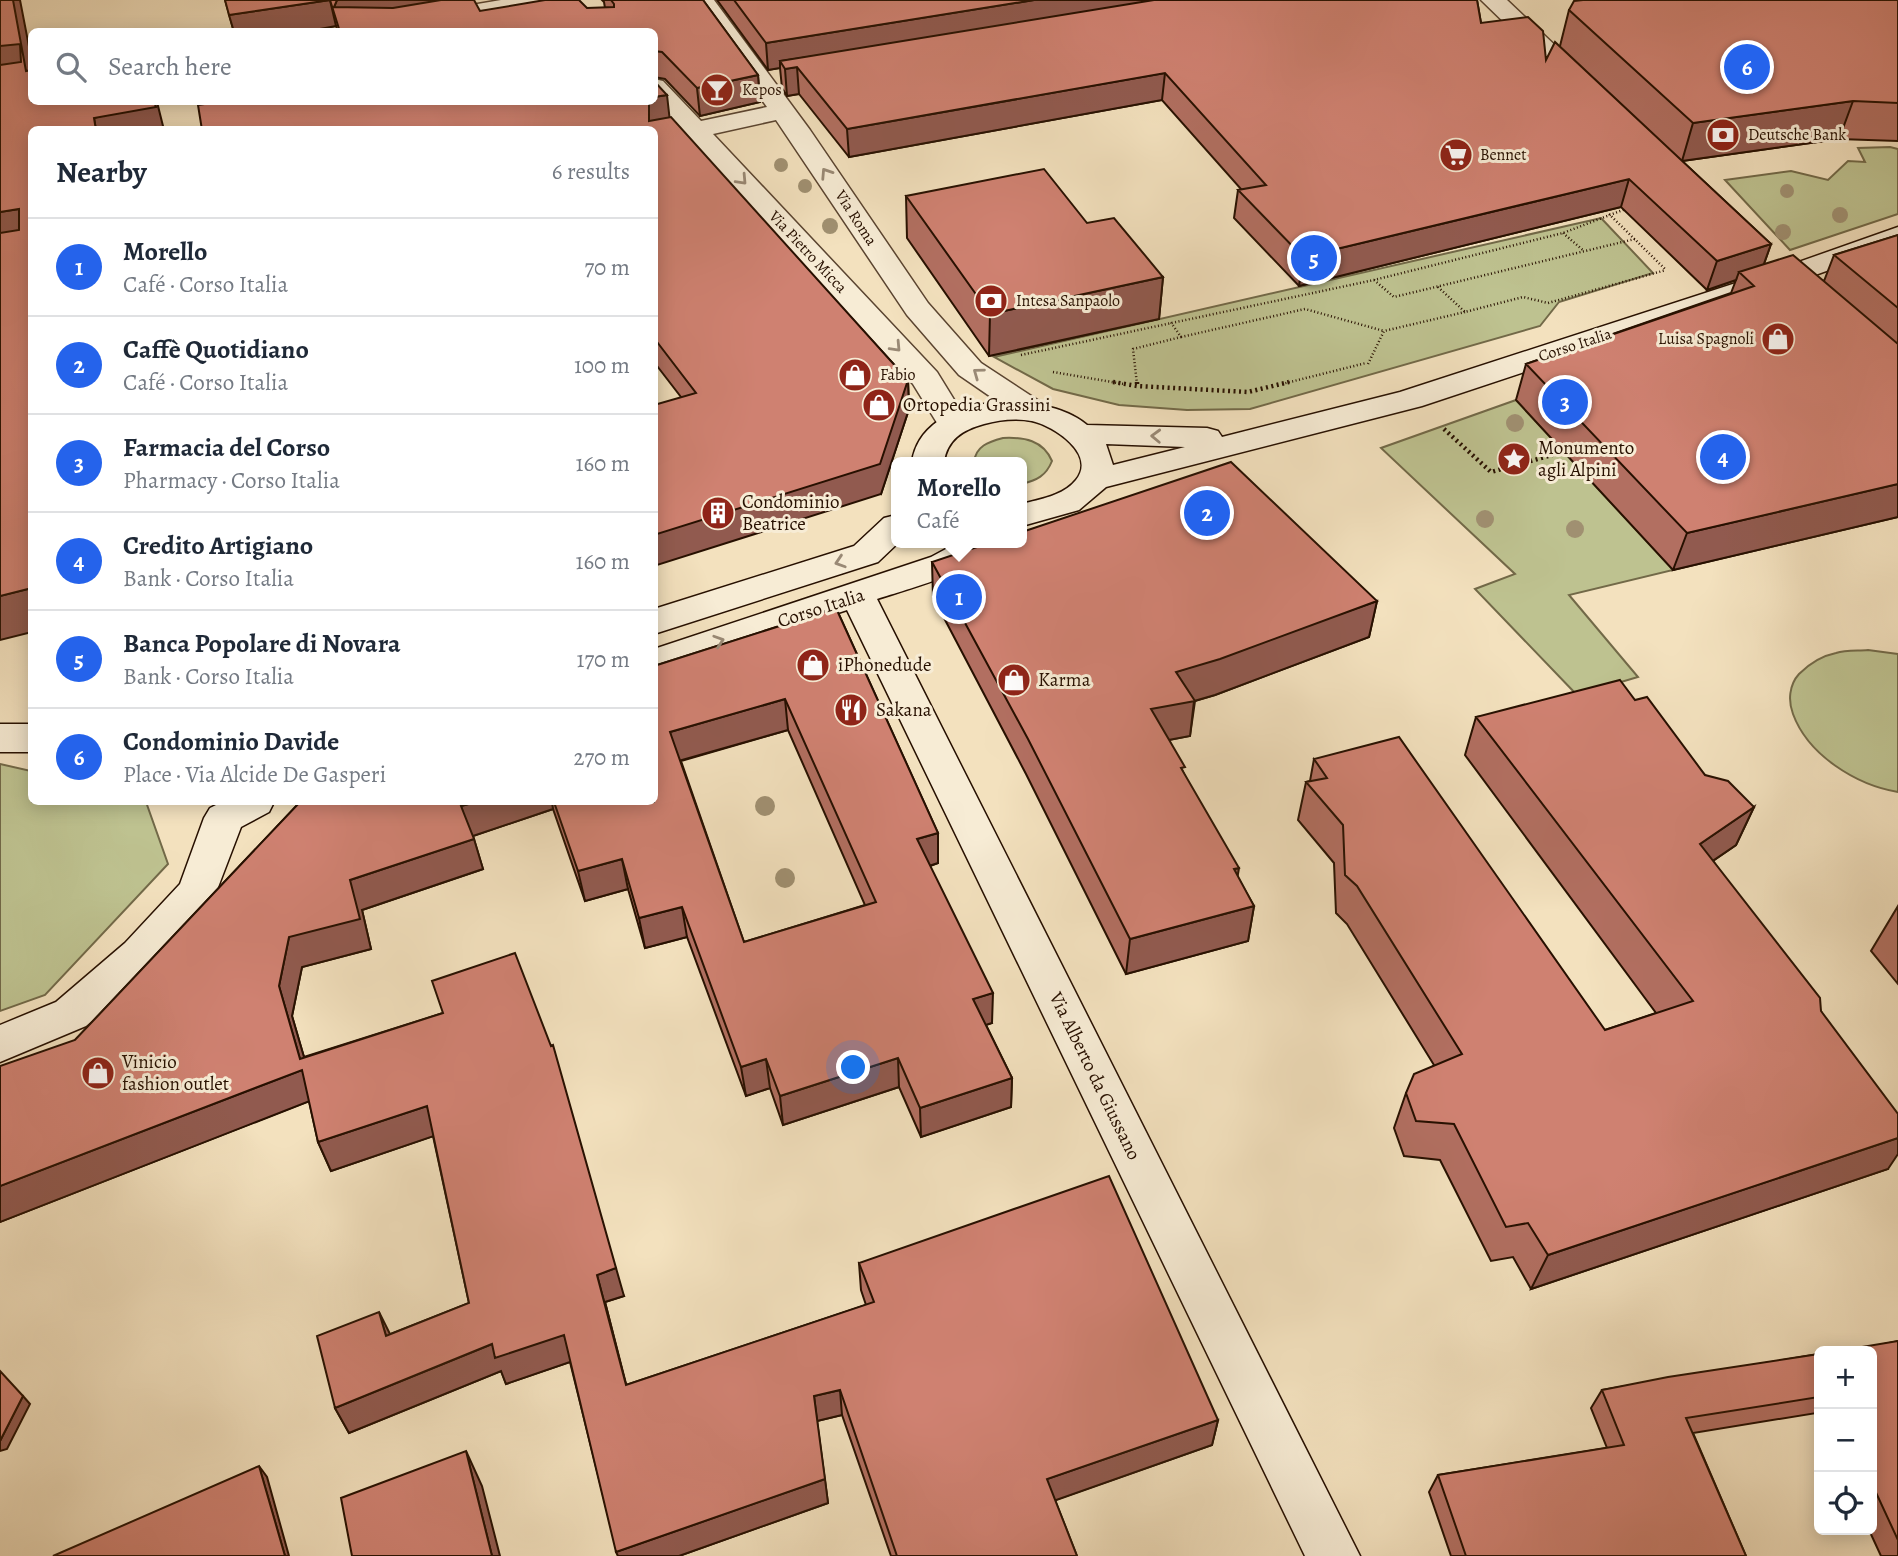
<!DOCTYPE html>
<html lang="en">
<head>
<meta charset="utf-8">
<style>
	:root { --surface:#fff; --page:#f6f6f7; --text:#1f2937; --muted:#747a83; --line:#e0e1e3; --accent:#2563eb }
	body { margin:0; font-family:Alegreya,serif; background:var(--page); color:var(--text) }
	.controls { position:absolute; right:21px; bottom:21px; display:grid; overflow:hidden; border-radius:10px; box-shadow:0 4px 18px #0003 }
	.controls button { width:63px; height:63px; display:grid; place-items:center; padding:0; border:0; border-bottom:2px solid var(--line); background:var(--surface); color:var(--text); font:35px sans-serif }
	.you { position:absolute; left:854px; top:1068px; width:24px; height:24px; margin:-18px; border:5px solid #fff; border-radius:50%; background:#1a73e8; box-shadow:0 0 0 10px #1a73e833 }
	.badge { display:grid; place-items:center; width:46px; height:46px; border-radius:50%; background:var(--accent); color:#fff; font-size:23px; font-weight:700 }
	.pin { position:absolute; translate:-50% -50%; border:4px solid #fff; box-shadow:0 2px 7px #0006 }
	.popup { position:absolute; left:891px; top:457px; width:136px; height:91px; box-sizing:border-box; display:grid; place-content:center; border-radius:10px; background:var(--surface); filter:drop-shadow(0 2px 5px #0005); font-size:23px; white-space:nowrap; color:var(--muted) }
	.popup b { font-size:26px; color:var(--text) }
	.popup::after { content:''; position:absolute; left:50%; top:100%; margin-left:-14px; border:14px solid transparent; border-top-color:var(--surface) }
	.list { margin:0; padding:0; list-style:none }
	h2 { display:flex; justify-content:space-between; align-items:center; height:91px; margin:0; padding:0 28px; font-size:30px }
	h2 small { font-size:23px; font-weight:400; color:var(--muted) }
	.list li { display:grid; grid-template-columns:46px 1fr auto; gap:21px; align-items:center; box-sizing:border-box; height:98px; padding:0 28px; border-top:2px solid var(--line) }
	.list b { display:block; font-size:26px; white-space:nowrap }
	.list p { margin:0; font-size:23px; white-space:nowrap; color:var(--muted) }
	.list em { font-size:23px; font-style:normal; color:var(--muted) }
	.icon { flex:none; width:38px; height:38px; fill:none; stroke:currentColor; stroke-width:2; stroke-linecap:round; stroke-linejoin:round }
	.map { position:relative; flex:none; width:1898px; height:1556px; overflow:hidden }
	.search { position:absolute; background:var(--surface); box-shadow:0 4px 18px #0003; left:28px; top:28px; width:630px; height:77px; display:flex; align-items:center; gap:18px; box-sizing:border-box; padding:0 24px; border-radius:10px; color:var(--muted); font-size:26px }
	.panel { position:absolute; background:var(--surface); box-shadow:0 4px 18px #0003; left:28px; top:126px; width:630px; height:679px; border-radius:10px }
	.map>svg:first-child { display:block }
</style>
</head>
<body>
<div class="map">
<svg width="1898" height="1556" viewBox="0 0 1898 1556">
	<rect width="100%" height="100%" fill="#f3e1be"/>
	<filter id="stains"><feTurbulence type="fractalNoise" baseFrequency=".00286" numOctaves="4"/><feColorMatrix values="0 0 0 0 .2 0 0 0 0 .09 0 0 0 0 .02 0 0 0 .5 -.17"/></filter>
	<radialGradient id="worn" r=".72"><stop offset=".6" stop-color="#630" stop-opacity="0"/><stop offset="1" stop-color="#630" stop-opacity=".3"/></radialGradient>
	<path fill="#bec290" stroke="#726948" stroke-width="2" d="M1890,147L1898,149V214L1790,250L1725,180L1791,171L1828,180L1848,161L1865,162L1858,148Z
		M1601,218L1653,273L1559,302L1540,326L1250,409L1187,410L1119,405L1053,389L994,357Z
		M1516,400L1673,570L1569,595L1638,677L1577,695L1475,589L1515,574L1381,448Z
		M1003,438C1024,437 1043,440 1052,461C1046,476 1037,480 1022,484V462H974C976,446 988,442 1003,438Z
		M1868,650L1898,654V792C1856,785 1808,755 1793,714C1788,701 1789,685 1799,674C1809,664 1821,656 1836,653C1846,650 1858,651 1868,650Z
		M0,764L31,771L32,802H146L168,864L45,995L0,1011Z"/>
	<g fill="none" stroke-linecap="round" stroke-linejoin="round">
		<defs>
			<path id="street" d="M501,0H554L550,5L542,7L399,32H342L346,27L354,25Z
				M690,0H714L810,130L928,303L981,363L1045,405L1050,412L1045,419L1034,421L1023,419L959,375L907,315L776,120L713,134L937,372L969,424L964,431L953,433L942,431L913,384L689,139L654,147V131L677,126L654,101V79L663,81L701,121L767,107Z
				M1481,0H1507L1597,85L1601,90L1597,95L1588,98L1579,95Z"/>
			<path id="secondary" d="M1898,227V245L1796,282L1422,406L1106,487L1079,510L1022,526V504C1040,499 1063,496 1076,480C1097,454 1054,426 1032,421C1015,418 999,420 984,424C962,430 947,440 944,462H912C922,392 1043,388 1087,425L1207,428L1218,431L1222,437L1400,392L1776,270ZM1106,444L1185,447L1113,465Z
				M896,515V543H898L878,562L654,634V609L854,546L884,518Z
				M957,543H999C981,570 908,589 877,599L1360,1556H1305L847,610L654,674V649L931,557Z
				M0,724H32V752H0Z
				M222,802H274L269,812L241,827L212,903L155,967L86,1026L0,1062V1025L56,1002L125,943L180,884L204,818L210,808Z"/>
		</defs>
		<use href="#street" stroke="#5a4430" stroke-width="3"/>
		<use href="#secondary" stroke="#271000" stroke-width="3"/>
		<path stroke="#271000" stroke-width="2.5" stroke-dasharray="1 2.5" stroke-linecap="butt" d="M1609,214L1666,270
			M1563,233L1584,251
			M1374,280L1394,297L1635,239
			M1438,287L1465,312L1523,297L1548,303L1666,270
			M1181,337L1305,309L1384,331
			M1021,355L1374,280L1563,233L1628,208
			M1368,364L1384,331L1465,312
			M1053,372L1124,384
			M1137,384L1133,349L1181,337L1170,321
			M1282,384L1366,363"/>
		<path stroke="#271000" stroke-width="4.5" stroke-dasharray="2 3.5" stroke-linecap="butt" d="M1113,382L1137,386L1248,392L1289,382
			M1137,382V386
			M1444,429L1491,472L1570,450"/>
		<use href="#street" fill="#f7ecd5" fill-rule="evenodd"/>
		<use href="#secondary" fill="#f7ecd5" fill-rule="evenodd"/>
	</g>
	<g fill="#a09071">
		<circle cx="781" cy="165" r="7"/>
		<circle cx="805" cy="186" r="7"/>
		<circle cx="1787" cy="191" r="7"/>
		<circle cx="1840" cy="215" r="8"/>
		<circle cx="830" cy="226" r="8"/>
		<circle cx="1783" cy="232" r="8"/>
		<circle cx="1515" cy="423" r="9"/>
		<circle cx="1485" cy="519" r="9"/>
		<circle cx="1575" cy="529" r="9"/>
		<circle cx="765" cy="806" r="10"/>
		<circle cx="785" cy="878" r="10"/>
	</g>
	<path fill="#b26f61" stroke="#271000" stroke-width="2" fill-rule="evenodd" d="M225,0L480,11L605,8L604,2L602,0H703L758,75L760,102L700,116L665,79L654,77V32H338L336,26L304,32H234Z
		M717,0H1477L1481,23L1546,60L1560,46L1569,10L1898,0V141L1839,139L1682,161L1771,244L1764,264L1824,281L1834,255L1898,235V517L1673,570L1516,400L1526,364L1731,293L1736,280L1707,290L1621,207L1299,286L1234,218L1238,190L1241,189L1162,100L849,157L799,94L787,96L782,88L780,68L768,70Z
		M669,118L908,380L909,409L881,494L681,397L654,362V130Z
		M906,196L1087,223L1163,277L1159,319L989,356L907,238Z
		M932,562L1377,601L1369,637L1215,695L1195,701L1190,736L1169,740L1184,774L1237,876L1254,906L1248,941L1126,974L1026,774L933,597Z
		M836,608L938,833V863L930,866L992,1023L986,1025L1012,1078L1011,1107L921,1137L899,1087L783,1125L770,1088L746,1096L687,937L645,948L628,889L585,901L553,809L473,836L483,869L362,910L371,949L302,967L292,1016L304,1057L443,1013L624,1296L605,1302L626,1385L866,1305L861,1290L859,1263L1218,1420L1212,1445L1055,1500L1077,1556H891L842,1415L817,1421L828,1503L679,1556H618L570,1362L506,1384L501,1371L349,1433L335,1408L390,1334L469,1303L433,1136L331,1171L318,1142L309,1101L0,1222L75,1040L300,802H654V666ZM788,730L865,905L744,942L681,761Z
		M1635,700L1705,775L1754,807L1736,845L1713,861L1821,1011L1888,1169L1531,1289L1513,1257L1491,1261L1440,1160L1404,1156L1394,1128L1406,1093L1434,1065L1347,924L1336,913L1334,863L1298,820L1306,782L1310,781L1314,759L1605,1030L1656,1013L1465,755L1476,717Z
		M1898,906V984L1871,951Z
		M1898,1341V1556H1881L1869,1530H1872V1351L1875,1346Z
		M1819,1354V1421L1816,1413L1693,1433L1746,1556H1451L1429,1492L1438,1475L1607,1448L1591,1408L1602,1390Z"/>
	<path fill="#915a4f" stroke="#271000" stroke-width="2" d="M13,0H20L32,62V84L0,82V46Z
		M330,0L336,26L304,32H234L229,15Z
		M337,0H467L353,22L334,7Z
		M1034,0H1194L780,61V68L768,70L766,43Z
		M797,67L799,94L787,96L785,69Z
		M1165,73L1162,100L849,157L847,129Z
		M758,75L760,102L700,116L697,88Z
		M667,95L670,122L649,121V102H654V97Z
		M1853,101L1839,139L1682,161L1693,123Z
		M154,102H157L164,130H96L94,118Z
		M1629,179L1621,207L1299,286L1303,257Z
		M19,209L32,241L0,251V212Z
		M1771,244L1761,272H1739L1736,280L1707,290L1717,261Z
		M1163,277L1159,319L989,356L990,314Z
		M908,380L909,409L881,494L654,566V535Z
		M1898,484V517L1673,570L1687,533Z
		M32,588V632L0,640V596Z
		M1377,601L1369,637L1215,695L1194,701L1190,736L1147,744L1151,709L1176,672Z
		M785,699L788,730L675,762L670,732Z
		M476,802H552L553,809L470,837L461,806Z
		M1754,807L1736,845L1683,881L1700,844Z
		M938,833V863L917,870V839Z
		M474,839L483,869L362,910L371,949L302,967L292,1016L313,1088L300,1059L279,986L289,937L350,880Z
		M622,859L628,889L585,901L578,871Z
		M1239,868L1233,903L1234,869Z
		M1254,906L1248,941L1126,974L1130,939Z
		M682,907L687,937L645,948L639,918Z
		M993,993L992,1023L973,1029V999Z
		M898,1058L899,1087L783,1125L780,1096Z
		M766,1059L770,1088L746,1096L741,1067Z
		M302,1070L315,1099L0,1222V1186Z
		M1012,1078L1011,1107L921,1137L920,1108Z
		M427,1106L437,1135L331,1171L318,1142Z
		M1898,1138V1154L1888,1169L1531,1289L1548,1255Z
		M616,1268L624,1296L605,1302L633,1411L597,1275Z
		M379,1312L392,1338L386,1336Z
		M564,1335L573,1361L506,1384L501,1371L349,1433L335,1408L492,1344Z
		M840,1390L842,1415L817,1421L814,1396Z
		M23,1396L30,1404L7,1449L0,1451V1441Z
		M1218,1420L1212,1445L1045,1504L1047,1479Z
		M466,1451L482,1486L500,1556H492Z
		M259,1466L267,1477L289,1556H285Z
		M825,1479L828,1503L679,1556H618L616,1552Z"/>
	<path fill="#cf8171" stroke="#271000" stroke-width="2" fill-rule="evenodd" d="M0,0H13L26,71L32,70V102H154L156,107L94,118L96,130H32V588L0,596V233L19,230V209L0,212V65L21,62L20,44L0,46Z
		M225,0H337L334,7L393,8L441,0H474L480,11L545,0H579L587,8L614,7V4L611,0H703L758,75L697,88L662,52L654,51V32H340L330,0L229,15Z
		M734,0H1034L766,43Z
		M1154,0H1477L1481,23L1528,17L1543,31L1546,60L1555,42L1771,244L1717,261L1629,179L1303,257L1238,190L1266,185L1165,73L847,129L797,67L785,69L780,61Z
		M1583,0H1898V103L1853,101L1693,123L1569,10L1574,1Z
		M654,81L667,95L654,97Z
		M218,102H650H649V121L671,117L908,380L880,464L654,535V405L696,393L654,338V130H202L198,105Z
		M1044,169L1087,223L1114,218L1163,277L990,314L906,196Z
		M1898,235V308L1834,255Z
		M1793,255L1898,344V484L1687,533L1526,364L1754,286L1739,272Z
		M1231,462L1377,601L1220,659L1176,672L1195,701L1151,709L1185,767L1181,768L1239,868L1234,869L1254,906L1130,939L1028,739L932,562L989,543H1022V532Z
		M836,608L938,833L917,839L993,993L973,999L1012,1078L920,1108L898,1058L780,1096L766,1059L741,1067L682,907L639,918L622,859L578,871L554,802H654V666ZM785,699L876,902L744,942L670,732Z
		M1620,680L1635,700L1647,697L1705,775L1728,781L1754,807L1700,844L1820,998L1821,1011L1898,1114V1138L1548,1255L1528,1223L1506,1227L1454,1124L1416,1121L1406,1093L1414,1074L1462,1054L1357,886L1345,875L1343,825L1306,782L1327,778L1314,759L1399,737L1605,1030L1693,1001L1476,717Z
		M300,802H476L461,806L474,839L350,880L360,919L289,937L279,986L300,1059L443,1013L432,981L515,953L551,1046L553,1045L616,1268L597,1275L626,1385L874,1302L859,1263L1109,1176L1218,1420L1047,1479L1077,1556H897L840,1390L814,1396L825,1479L616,1552L564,1335L495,1358L492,1344L335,1408L317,1336L379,1312L386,1336L469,1303L427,1106L318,1142L302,1070L0,1186V1066L75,1040Z
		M1898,1341V1540L1872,1484V1351H1838Z
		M1819,1354V1397L1686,1418L1746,1556H1466L1438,1475L1624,1445L1602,1390L1668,1377Z
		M0,1371L23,1396L0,1441Z
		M466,1451L492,1556H352L341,1498Z
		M259,1466L285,1556H53Z"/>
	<defs><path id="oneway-chevron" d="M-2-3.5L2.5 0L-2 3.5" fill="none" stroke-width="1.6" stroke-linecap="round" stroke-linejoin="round" transform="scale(1.75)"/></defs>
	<g stroke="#998975">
		<use href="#oneway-chevron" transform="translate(826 173) rotate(-123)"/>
		<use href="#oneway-chevron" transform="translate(742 180) rotate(47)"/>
		<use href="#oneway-chevron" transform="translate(896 347) rotate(47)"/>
		<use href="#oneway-chevron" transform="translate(978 373) rotate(-144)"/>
		<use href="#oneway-chevron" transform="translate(1156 436) rotate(-178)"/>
		<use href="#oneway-chevron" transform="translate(840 562) rotate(162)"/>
		<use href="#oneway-chevron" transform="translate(719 641) rotate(-18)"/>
	</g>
	<defs>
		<symbol id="bar-disc" viewBox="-11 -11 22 22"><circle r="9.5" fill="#8f2418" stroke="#f7ecd5"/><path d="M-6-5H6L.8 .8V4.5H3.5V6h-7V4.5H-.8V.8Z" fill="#fff"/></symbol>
		<symbol id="bank-disc" viewBox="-11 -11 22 22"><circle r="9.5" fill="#8f2418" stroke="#f7ecd5"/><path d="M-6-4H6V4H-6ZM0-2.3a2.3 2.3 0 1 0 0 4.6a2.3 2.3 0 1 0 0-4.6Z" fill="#fff"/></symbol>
		<symbol id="supermarket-disc" viewBox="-11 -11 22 22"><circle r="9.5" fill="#8f2418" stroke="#f7ecd5"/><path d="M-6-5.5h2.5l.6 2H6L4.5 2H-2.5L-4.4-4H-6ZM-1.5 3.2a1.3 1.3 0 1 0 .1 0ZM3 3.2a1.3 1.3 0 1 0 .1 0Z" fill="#fff"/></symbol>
		<symbol id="shop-disc" viewBox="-11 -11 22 22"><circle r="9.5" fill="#8f2418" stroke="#f7ecd5"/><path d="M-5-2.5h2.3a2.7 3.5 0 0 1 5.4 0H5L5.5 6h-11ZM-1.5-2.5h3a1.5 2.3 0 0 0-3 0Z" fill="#fff"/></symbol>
		<symbol id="sight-disc" viewBox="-11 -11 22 22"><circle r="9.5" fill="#8f2418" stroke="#f7ecd5"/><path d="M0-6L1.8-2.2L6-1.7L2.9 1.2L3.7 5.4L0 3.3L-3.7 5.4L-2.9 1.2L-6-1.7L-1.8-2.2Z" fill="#fff"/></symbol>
		<symbol id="building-disc" viewBox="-11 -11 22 22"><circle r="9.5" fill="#8f2418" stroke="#f7ecd5"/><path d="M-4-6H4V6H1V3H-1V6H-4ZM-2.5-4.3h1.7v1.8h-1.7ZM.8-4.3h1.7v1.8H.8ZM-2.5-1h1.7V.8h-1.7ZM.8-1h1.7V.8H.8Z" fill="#fff"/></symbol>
		<symbol id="restaurant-disc" viewBox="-11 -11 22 22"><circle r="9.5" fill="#8f2418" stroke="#f7ecd5"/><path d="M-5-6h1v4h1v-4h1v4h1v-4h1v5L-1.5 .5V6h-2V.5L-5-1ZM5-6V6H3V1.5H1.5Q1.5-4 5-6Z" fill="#fff"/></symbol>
	</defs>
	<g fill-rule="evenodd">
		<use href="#bar-disc" x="698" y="71" width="38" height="38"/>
		<use href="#bank-disc" x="1704" y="116" width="38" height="38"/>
		<use href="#supermarket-disc" x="1437" y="136" width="38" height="38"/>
		<use href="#bank-disc" x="972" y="282" width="38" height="38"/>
		<use href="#shop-disc" x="1759" y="320" width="38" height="38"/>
		<use href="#shop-disc" x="836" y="356" width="38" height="38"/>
		<use href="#shop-disc" x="860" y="386" width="38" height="38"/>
		<use href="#sight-disc" x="1495" y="440" width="38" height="38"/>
		<use href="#building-disc" x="699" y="494" width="38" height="38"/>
		<use href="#shop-disc" x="794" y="646" width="38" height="38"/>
		<use href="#shop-disc" x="995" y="661" width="38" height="38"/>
		<use href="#restaurant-disc" x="832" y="691" width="38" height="38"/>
		<use href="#shop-disc" x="79" y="1054" width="38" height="38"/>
	</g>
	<g text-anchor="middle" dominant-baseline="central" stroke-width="6" stroke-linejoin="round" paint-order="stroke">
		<g font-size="16" fill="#271000" stroke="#f7ecd5" text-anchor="start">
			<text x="742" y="90">Kepos</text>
			<text x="1748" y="135">Deutsche Bank</text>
			<text x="1480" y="155">Bennet</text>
			<text x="1016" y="301">Intesa Sanpaolo</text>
			<text x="1754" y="339" text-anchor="end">Luisa Spagnoli</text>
			<text x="880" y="375">Fabio</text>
		</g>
		<g font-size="16" fill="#271000" stroke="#f7ecd5">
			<text transform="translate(856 218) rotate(57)">Via Roma</text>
			<text transform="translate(808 252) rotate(47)">Via Pietro Micca</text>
			<text transform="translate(1575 345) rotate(-18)">Corso Italia</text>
		</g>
		<g font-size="19" fill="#271000" stroke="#f7ecd5" text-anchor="start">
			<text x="903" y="405">Ortopedia Grassini</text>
			<text x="1538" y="448">Monumento<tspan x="1538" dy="22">agli Alpini</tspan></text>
			<text x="742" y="502">Condominio<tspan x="742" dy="22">Beatrice</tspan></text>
			<text x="838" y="665">iPhonedude</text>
			<text x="1038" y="680">Karma</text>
			<text x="876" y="710">Sakana</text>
			<text x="122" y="1062">Vinicio<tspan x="122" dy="22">fashion outlet</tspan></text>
		</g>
		<g font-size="19" fill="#271000" stroke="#f7ecd5">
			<text transform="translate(821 608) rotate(-18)">Corso Italia</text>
			<text transform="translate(1095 1076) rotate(64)">Via Alberto da Giussano</text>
		</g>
	</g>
	<rect width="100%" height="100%" filter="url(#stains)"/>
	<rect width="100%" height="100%" fill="url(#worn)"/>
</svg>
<div class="controls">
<button>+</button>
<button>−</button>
<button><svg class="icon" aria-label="locate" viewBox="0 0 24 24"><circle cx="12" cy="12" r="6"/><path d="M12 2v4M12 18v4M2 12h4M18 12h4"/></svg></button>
</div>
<div class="you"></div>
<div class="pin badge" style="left:959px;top:597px">1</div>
<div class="popup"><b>Morello</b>Café</div>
<div class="pin badge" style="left:1207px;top:513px">2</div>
<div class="pin badge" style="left:1565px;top:402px">3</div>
<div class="pin badge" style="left:1723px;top:457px">4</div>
<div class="pin badge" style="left:1314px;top:258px">5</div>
<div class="pin badge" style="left:1747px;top:67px">6</div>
<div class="search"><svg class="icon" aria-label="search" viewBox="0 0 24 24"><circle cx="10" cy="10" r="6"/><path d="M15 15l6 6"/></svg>Search here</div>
<section class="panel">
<h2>Nearby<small>6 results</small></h2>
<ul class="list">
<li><span class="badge">1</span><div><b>Morello</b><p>Café · Corso Italia</p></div><em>70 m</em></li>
<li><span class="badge">2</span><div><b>Caffè Quotidiano</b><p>Café · Corso Italia</p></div><em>100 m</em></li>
<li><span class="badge">3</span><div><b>Farmacia del Corso</b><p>Pharmacy · Corso Italia</p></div><em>160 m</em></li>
<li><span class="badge">4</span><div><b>Credito Artigiano</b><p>Bank · Corso Italia</p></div><em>160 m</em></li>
<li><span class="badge">5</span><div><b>Banca Popolare di Novara</b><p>Bank · Corso Italia</p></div><em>170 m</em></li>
<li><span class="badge">6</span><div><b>Condominio Davide</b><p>Place · Via Alcide De Gasperi</p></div><em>270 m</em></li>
</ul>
</section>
</div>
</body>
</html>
